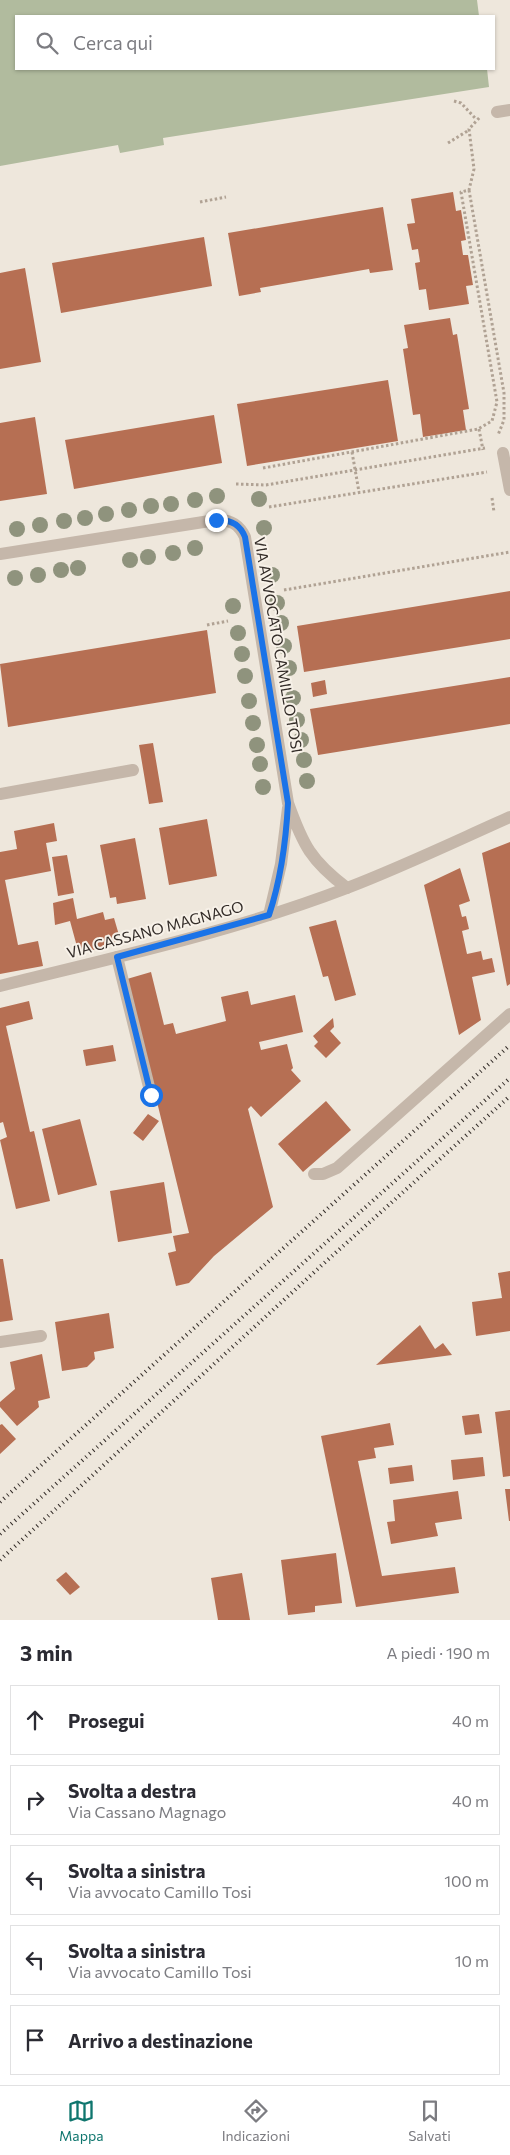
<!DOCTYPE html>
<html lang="it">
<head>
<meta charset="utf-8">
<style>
	:root { --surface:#fff; --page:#f7f7f7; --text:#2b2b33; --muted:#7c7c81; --line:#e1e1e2; --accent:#0f766e }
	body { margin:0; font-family:Commissioner,sans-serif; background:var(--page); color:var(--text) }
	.stop { position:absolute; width:15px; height:15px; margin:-11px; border:4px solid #1a73e8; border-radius:50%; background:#fff }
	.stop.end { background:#1a73e8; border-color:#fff; box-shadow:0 1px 5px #0008 }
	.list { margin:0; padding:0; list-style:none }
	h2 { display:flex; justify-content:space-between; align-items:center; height:65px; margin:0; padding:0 20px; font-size:21px }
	h2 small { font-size:16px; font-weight:400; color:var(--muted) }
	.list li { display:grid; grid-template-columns:32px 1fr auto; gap:15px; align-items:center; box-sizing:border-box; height:70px; margin:0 10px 10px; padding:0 10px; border:1px solid var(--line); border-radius:0px }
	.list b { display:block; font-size:19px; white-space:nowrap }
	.list p { margin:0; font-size:16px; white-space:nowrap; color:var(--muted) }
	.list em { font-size:16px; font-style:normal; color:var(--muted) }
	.icon { flex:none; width:28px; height:28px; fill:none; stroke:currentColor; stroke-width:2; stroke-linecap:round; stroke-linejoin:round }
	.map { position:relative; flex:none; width:510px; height:1620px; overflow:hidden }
	.search { position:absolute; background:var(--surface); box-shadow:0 1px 4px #0004; left:15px; right:15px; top:15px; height:55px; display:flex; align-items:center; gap:12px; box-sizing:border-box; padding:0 18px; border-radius:0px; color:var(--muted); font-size:19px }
	.sheet { height:465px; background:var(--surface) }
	nav { display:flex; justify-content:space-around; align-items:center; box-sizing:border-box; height:70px; border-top:1px solid var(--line); background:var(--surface); font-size:14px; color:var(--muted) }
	nav a { display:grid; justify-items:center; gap:2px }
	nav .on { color:var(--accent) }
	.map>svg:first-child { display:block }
</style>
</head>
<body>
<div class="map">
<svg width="510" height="1620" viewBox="0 0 510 1620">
	<rect width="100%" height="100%" fill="#eee7dc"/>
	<path fill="#b1bb9e" d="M0,0H477L479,16H16V69H487L489,87L163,138L164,145L120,153L118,145L0,166Z"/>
	<path fill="#b66f53" d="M453,192L456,211L461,210L466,240L461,241L463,255H468L473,285L466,286L469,304L429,310L426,289L419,290L415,263L420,262L418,249L412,250L407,224L415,223L411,199Z
		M383,207L393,270L370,273L369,269L260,288L261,292L239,296L228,233Z
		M204,237L212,286L61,313L52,263Z
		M25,268L41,362L0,369V273Z
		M450,318L453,335L457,334L469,409L463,410L466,430L423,437L420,414L413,415L403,349L408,348L404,325Z
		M388,380L398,441L247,466L237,404Z
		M214,415L222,463L74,489L65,440Z
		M35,417L47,494L0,501V423Z
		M510,591V639L304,672L297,626Z
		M207,630L216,693L8,727L0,664Z
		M510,677V724L318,755L310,709Z
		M325,680L327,694L313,697L311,683Z
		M153,743L163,802L149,804L139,745Z
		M207,819L217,876L169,885L159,828Z
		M54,823L57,841L46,843L51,871L5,880L18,945L38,941L43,966L0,974V852L17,849L14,831Z
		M135,838L146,899L117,904L116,897L110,898L100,845Z
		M510,842V984L507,986L482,853Z
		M67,855L74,893L58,896L52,857Z
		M460,868L470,901L459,905L462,917L466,916L469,929L462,931L467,954L481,951L483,960L492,958L495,972L472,977L481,1020L459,1035L424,885Z
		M73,898L77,919L103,912L105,920L114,918L121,942L79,954L70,921L55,925L53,903Z
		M336,920L356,995L335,1001L328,976L323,977L309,927Z
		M151,972L164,1025L173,1023L176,1034L226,1021L221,997L248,991L251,1005L295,995L303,1032L259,1042L261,1050L287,1044L293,1068L291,1070L301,1081L261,1117L251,1106L248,1109L273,1207L214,1256L189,1283L176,1286L168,1253L176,1251L173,1236L189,1233L127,979Z
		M29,1001L33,1019L6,1026L30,1132L34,1131L50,1201L16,1209L0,1140L7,1137L3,1122L0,1123V1008Z
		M333,1018L334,1027L330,1031L341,1043L326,1058L314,1046L318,1042L313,1036Z
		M113,1045L116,1061L86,1066L83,1050Z
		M326,1101L351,1130L303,1172L278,1144Z
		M148,1114L159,1121L143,1141L133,1133Z
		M80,1119L97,1185L58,1195L42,1129Z
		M164,1182L172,1233L118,1242L110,1191Z
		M0,1259H3L13,1320L0,1322Z
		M510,1271V1331L476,1336L472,1302L502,1298L498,1273Z
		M109,1313L114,1348L94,1352L95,1359L87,1367L62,1371L55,1322Z
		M420,1325L435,1349L443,1343L452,1355L376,1365Z
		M42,1354L50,1398L38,1401L39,1407L17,1426L0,1407V1402L15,1389L10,1362Z
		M510,1410V1476L503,1477L495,1412Z
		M479,1414L482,1433L465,1435L462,1416Z
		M390,1423L394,1445L374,1448L376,1458L358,1461L382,1576L455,1567L459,1593L356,1607L321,1436Z
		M2,1424L16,1439L0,1454V1425Z
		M483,1457L485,1476L453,1480L451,1460Z
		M412,1465L414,1481L390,1484L388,1468Z
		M505,1489H510V1521H509Z
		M458,1491L462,1519L435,1523L438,1536L391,1544L387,1522L395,1521L393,1500Z
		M336,1553L342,1603L315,1606V1612L288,1615L281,1560Z
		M66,1572L80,1587L70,1595L56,1580Z
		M242,1573L250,1620H218L211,1578Z"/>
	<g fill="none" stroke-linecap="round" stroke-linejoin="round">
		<path stroke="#b0a294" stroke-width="3" stroke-dasharray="2.5 2.5" stroke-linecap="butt" d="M454,101L461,103L476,119
			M448,143L469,130
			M469,190L504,393V420L498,435
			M200,202L226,197
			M479,429L483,450
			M352,452L359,492
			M263,468L478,429L492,421L497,402L461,192L469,190L474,169L469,129L480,117
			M236,484L266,485L485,448
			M492,498L494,512
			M269,507L487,472
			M284,590L510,552
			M207,625L228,621"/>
		<path stroke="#c5b7aa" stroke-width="12" d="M503,453L510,490
			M117,957L151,1095
			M314,1174H323L337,1168L510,1014
			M0,1342L41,1336"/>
		<path stroke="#c5b7aa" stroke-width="12" d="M497,112L510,110
			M0,554L216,520C230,519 239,524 245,537L288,803C303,845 311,861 347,888
			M0,794L133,770
			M269,915L281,864L288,808"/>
		<path stroke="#c5b7aa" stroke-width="12" d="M0,986C116,957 235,931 347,888C402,867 456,841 510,817"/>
		<path stroke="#332c28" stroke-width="4" stroke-dasharray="1 4" stroke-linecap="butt" d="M0,1502L510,1045
			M0,1534L510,1078
			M0,1560L322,1265L510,1096"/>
	</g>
	<g fill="#8f937d">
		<circle cx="217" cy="496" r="8"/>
		<circle cx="259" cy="499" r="8"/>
		<circle cx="195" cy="500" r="8"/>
		<circle cx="171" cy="504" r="8"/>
		<circle cx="151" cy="506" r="8"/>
		<circle cx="129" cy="510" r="8"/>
		<circle cx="106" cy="514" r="8"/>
		<circle cx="85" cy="518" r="8"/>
		<circle cx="64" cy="521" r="8"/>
		<circle cx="40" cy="525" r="8"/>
		<circle cx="264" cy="528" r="8"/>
		<circle cx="17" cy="529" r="8"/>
		<circle cx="195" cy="548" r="8"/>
		<circle cx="173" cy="553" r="8"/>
		<circle cx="148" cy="557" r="8"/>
		<circle cx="130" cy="560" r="8"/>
		<circle cx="78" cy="568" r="8"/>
		<circle cx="61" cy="570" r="8"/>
		<circle cx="38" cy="575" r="8"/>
		<circle cx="272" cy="575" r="8"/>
		<circle cx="15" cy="578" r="8"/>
		<circle cx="277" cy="603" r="8"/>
		<circle cx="233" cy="606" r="8"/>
		<circle cx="281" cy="623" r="8"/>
		<circle cx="238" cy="633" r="8"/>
		<circle cx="284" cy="646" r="8"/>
		<circle cx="242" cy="654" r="8"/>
		<circle cx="289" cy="668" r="8"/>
		<circle cx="245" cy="676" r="8"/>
		<circle cx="293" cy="698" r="8"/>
		<circle cx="249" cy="701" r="8"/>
		<circle cx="297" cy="720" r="8"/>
		<circle cx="253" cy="723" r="8"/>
		<circle cx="301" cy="740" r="8"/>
		<circle cx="257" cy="745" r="8"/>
		<circle cx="304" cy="760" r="8"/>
		<circle cx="260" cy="764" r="8"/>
		<circle cx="307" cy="781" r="8"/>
		<circle cx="263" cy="787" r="8"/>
	</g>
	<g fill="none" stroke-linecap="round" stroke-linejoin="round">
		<path stroke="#1a73e8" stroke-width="6" d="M151,1095L117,957L269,915C281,879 286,841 288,803L245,537C240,524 230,519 216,520"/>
	</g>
	<g text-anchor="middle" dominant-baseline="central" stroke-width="4" stroke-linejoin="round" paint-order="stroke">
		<g font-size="15" fill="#332c28" stroke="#f7f1e8">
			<text transform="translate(279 645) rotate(80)">VIA AVVOCATO CAMILLO TOSI</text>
			<text transform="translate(155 929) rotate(-15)">VIA CASSANO MAGNAGO</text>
		</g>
	</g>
</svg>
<div class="stop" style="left:151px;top:1095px"></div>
<div class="stop end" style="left:216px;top:520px"></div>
<div class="search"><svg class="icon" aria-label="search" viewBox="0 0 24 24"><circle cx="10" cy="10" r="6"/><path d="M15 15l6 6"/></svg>Cerca qui</div>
</div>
<section class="sheet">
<h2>3 min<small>A piedi · 190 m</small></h2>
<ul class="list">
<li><svg class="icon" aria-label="ahead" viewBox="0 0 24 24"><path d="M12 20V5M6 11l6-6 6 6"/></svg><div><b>Prosegui</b></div><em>40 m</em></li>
<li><svg class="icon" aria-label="right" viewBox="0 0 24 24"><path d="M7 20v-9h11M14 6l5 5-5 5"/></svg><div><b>Svolta a destra</b><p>Via Cassano Magnago</p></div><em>40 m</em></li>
<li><svg class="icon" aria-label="left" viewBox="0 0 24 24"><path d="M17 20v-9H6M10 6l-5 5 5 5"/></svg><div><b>Svolta a sinistra</b><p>Via avvocato Camillo Tosi</p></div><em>100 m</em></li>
<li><svg class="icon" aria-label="left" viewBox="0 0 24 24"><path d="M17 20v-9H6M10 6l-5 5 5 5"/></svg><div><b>Svolta a sinistra</b><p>Via avvocato Camillo Tosi</p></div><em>10 m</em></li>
<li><svg class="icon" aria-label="arrive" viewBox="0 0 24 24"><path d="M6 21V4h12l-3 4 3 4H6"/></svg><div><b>Arrivo a destinazione</b></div></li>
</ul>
</section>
<nav>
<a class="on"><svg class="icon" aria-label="map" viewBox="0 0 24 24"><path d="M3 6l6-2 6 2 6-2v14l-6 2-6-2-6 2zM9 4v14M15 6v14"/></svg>Mappa</a>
<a><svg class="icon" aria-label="directions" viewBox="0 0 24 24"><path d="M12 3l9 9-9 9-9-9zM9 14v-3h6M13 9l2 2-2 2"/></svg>Indicazioni</a>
<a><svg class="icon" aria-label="saved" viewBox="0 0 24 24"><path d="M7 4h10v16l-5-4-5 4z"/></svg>Salvati</a>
</nav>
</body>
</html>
